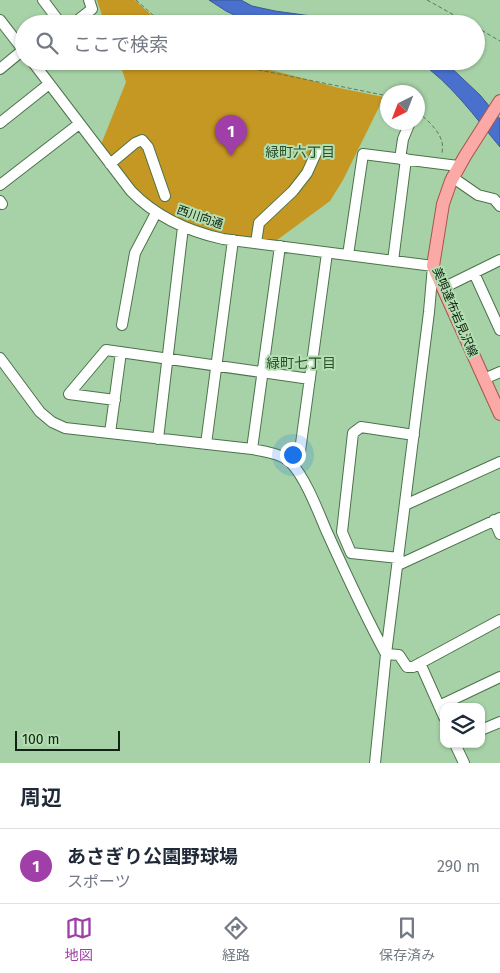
<!DOCTYPE html>
<html lang="ja">
<head>
<meta charset="utf-8">
<style>
	:root { --surface:#fff; --page:#f6f6f7; --text:#1f2937; --muted:#747a83; --line:#e0e1e3; --accent:#9f3fa7 }
	body { margin:0; font-family:"Fira Sans","Noto Sans JP",sans-serif; background:var(--page); color:var(--text) }
	.controls { position:absolute; right:15px; bottom:15px; display:grid; overflow:hidden; border-radius:10px; box-shadow:0 1px 4px #0004 }
	.controls button { width:45px; height:45px; display:grid; place-items:center; padding:0; border:0; border-bottom:1px solid var(--line); background:var(--surface); color:var(--text); font:25px sans-serif }
	.compass { position:absolute; left:380px; top:85px; width:45px; height:45px; border-radius:50%; background:var(--surface); box-shadow:0 1px 4px #0004; rotate:222deg }
	.scale { position:absolute; left:15px; bottom:12px; width:105px; box-sizing:border-box; padding-left:5px; border:2px solid #132313; border-top:0; font-size:14px; line-height:18px; white-space:nowrap; color:#132313; -webkit-text-stroke:4px #b4dfb3; paint-order:stroke }
	.you { position:absolute; left:292px; top:454px; width:18px; height:18px; margin:-12px; border:4px solid #fff; border-radius:50%; background:#1a73e8; box-shadow:0 0 0 8px #1a73e833 }
	.badge { display:grid; place-items:center; width:32px; height:32px; border-radius:50%; background:var(--accent); color:#fff; font-size:16px; font-weight:700 }
	.pin { position:absolute; translate:-50% -41px; filter:drop-shadow(0 1px 2px #0008) }
	.pin::after { content:''; position:absolute; top:26px; width:18px; height:15px; background:inherit; clip-path:polygon(0 0,100% 0,50% 100%) }
	.list { margin:0; padding:0; list-style:none }
	h2 { display:flex; justify-content:space-between; align-items:center; height:65px; margin:0; padding:0 20px; font-size:21px }
	h2 small { font-size:16px; font-weight:400; color:var(--muted) }
	.list li { display:grid; grid-template-columns:32px 1fr auto; gap:15px; align-items:center; box-sizing:border-box; height:75px; padding:0 20px; border-top:1px solid var(--line) }
	.list b { display:block; font-size:19px; white-space:nowrap }
	.list p { margin:0; font-size:16px; white-space:nowrap; color:var(--muted) }
	.list em { font-size:16px; font-style:normal; color:var(--muted) }
	.icon { flex:none; width:28px; height:28px; fill:none; stroke:currentColor; stroke-width:2; stroke-linecap:round; stroke-linejoin:round }
	.map { position:relative; flex:none; width:500px; height:763px; overflow:hidden }
	.search { position:absolute; background:var(--surface); box-shadow:0 1px 4px #0004; left:15px; right:15px; top:15px; height:55px; display:flex; align-items:center; gap:12px; box-sizing:border-box; padding:0 18px; border-radius:28px; color:var(--muted); font-size:19px }
	.sheet { height:140px; background:var(--surface) }
	nav { display:flex; justify-content:space-around; align-items:center; box-sizing:border-box; height:70px; border-top:1px solid var(--line); background:var(--surface); font-size:14px; color:var(--muted) }
	nav a { display:grid; justify-items:center; gap:2px }
	nav .on { color:var(--accent) }
	.map>svg:first-child { display:block }
</style>
</head>
<body>
<div class="map">
<svg width="500" height="763" viewBox="0 0 500 763">
	<rect width="100%" height="100%" fill="#a7d2a7"/>
	<path fill="#c59723" d="M97,0H135L161,24H105Z
		M119,61H238L249,65L287,74L339,88L384,97L343,180L330,201L273,243L237,238L188,226L148,203L100,147L126,82Z"/>
	<path fill="#4970cc" stroke="#395994" d="M209,0H241L252,6L275,11L369,24H253L226,11Z
		M418,61H444L480,95L500,119V147C475,117 451,83 418,61Z"/>
	<g fill="none" stroke-linecap="round" stroke-linejoin="round">
		<defs>
			<path id="minor" d="M43,0L61,24
				M0,20L24,51
				M73,24L92,9L89,0
				M32,61L131,191C156,217 187,231 223,239L433,266L429,312L386,654L375,763
				M0,69L23,50
				M0,123L49,84
				M400,159L403,139L410,122
				M110,164L135,143L142,140L148,147L165,196
				M452,177L478,195L494,199L500,206
				M0,185L79,124
				M0,201L2,204
				M256,243L259,223L293,191L307,173L317,151
				M348,255L363,154L458,166
				M393,261L406,159
				M474,273L500,330
				M443,288L500,260
				M122,325L135,253L156,213
				M0,358L40,412L52,422L65,428L252,449C265,452 281,453 291,463C305,477 318,511 326,530C345,572 364,614 386,654L399,655L407,667H413L500,620
				M484,379L500,372
				M115,400L69,394L106,350L310,379
				M110,433L121,352
				M158,439L183,227
				M206,444L233,240
				M252,449L280,246
				M291,463L300,451L327,253
				M405,505L500,462
				M494,520L500,534
				M399,558L351,553L342,532L353,433L361,427L414,435
				M398,565L500,518
				M420,663L444,717
				M439,706L500,677
				M481,730L500,722
				M455,744L464,763"/>
			<path id="major" d="M500,101L465,156L451,181L443,204L433,266L500,414"/>
		</defs>
		<use href="#minor" stroke="#4c734c" stroke-width="12"/>
		<use href="#major" stroke="#a7544c" stroke-width="14"/>
		<path stroke="#5c795c" stroke-width="1" stroke-dasharray="4 2.5" stroke-linecap="butt" d="M136,0L163,24
			M427,0L470,24
			M476,27L500,41
			M234,61L249,68L388,96
			M418,112C426,119 439,130 442,142C443,146 442,151 442,155"/>
		<use href="#minor" stroke="#fff" stroke-width="10"/>
		<use href="#major" stroke="#faa9a6" stroke-width="12"/>
	</g>
	<g text-anchor="middle" dominant-baseline="central" stroke-width="4" stroke-linejoin="round" paint-order="stroke">
		<g font-size="12" fill="#132313" stroke="#b4dfb3">
			<text transform="translate(200 217) rotate(19)">西川向通</text>
			<text transform="translate(455 312) rotate(67)">美唄達布岩見沢線</text>
		</g>
		<g font-size="14" fill="#294f2b" stroke="#b4dfb3">
			<text x="300" y="152">緑町六丁目</text>
			<text x="301" y="363">緑町七丁目</text>
		</g>
	</g>
</svg>
<div class="controls">
<button><svg class="icon" aria-label="layers" viewBox="0 0 24 24"><path d="M12 4l9 5-9 5-9-5zM3 14l9 5 9-5"/></svg></button>
</div>
<svg class="compass" viewBox="-18 -18 36 36"><path d="M0-13l5 13h-10z" fill="#e53935"/><path d="M0 13l5-13h-10z" fill="#747a83"/></svg>
<div class="scale">100 m</div>
<div class="you"></div>
<div class="pin badge" style="left:231px;top:156px">1</div>
<div class="search"><svg class="icon" aria-label="search" viewBox="0 0 24 24"><circle cx="10" cy="10" r="6"/><path d="M15 15l6 6"/></svg>ここで検索</div>
</div>
<section class="sheet">
<h2>周辺<small></small></h2>
<ul class="list">
<li><span class="badge">1</span><div><b>あさぎり公園野球場</b><p>スポーツ</p></div><em>290 m</em></li>
</ul>
</section>
<nav>
<a class="on"><svg class="icon" aria-label="map" viewBox="0 0 24 24"><path d="M3 6l6-2 6 2 6-2v14l-6 2-6-2-6 2zM9 4v14M15 6v14"/></svg>地図</a>
<a><svg class="icon" aria-label="directions" viewBox="0 0 24 24"><path d="M12 3l9 9-9 9-9-9zM9 14v-3h6M13 9l2 2-2 2"/></svg>経路</a>
<a><svg class="icon" aria-label="saved" viewBox="0 0 24 24"><path d="M7 4h10v16l-5-4-5 4z"/></svg>保存済み</a>
</nav>
</body>
</html>
